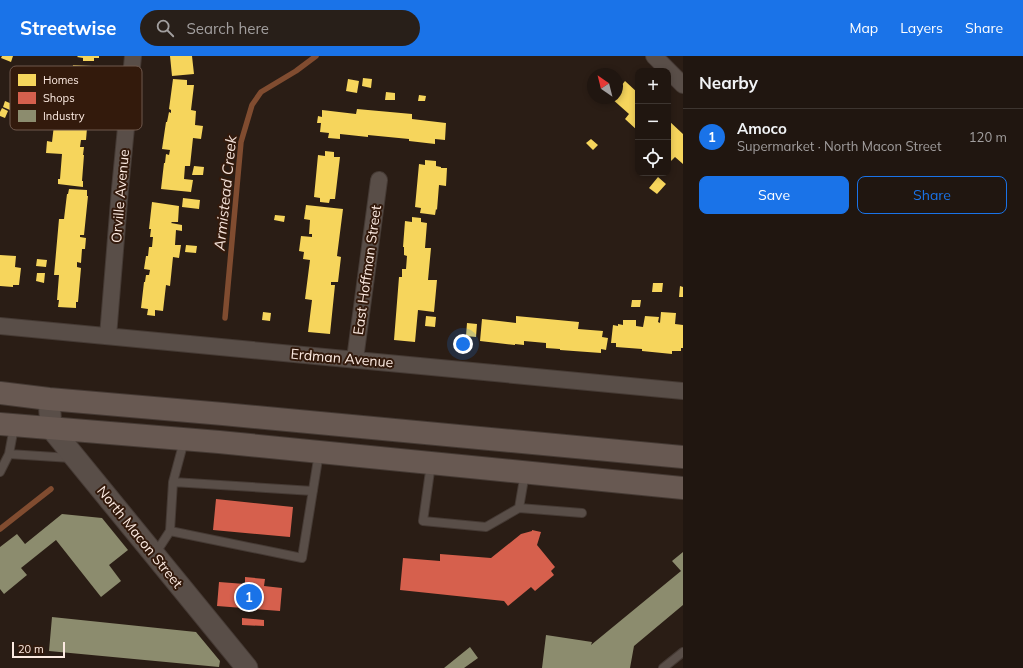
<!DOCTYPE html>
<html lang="en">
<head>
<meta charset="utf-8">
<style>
	:root { --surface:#201610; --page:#281f19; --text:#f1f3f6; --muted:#a29f9f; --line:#3d3530; --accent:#1a73e8 }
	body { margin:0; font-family:Mulish,sans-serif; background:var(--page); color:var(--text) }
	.controls { position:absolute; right:12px; top:12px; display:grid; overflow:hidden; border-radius:8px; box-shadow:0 2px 6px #0003 }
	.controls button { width:36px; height:36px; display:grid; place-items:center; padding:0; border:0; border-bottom:1px solid var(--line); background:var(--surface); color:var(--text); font:20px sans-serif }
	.compass { position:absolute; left:587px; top:12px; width:36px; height:36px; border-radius:50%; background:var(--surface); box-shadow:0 2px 6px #0003; rotate:325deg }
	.scale { position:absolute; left:12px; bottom:10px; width:53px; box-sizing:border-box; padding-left:4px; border:2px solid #fceae1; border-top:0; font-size:11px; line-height:14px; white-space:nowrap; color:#fceae1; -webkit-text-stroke:3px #331a0c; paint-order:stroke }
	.you { position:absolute; left:463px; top:288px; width:14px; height:14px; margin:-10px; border:3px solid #fff; border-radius:50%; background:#1a73e8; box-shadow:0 0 0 6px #1a73e833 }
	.badge { display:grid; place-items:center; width:26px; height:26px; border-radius:50%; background:var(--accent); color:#fff; font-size:13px; font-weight:700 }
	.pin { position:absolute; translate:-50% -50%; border:2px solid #fff; box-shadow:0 1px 4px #0006 }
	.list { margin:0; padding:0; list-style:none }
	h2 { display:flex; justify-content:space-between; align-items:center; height:52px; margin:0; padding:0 16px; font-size:17px }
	h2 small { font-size:13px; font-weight:400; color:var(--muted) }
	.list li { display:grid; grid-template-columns:26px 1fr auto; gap:12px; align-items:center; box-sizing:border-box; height:56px; padding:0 16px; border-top:1px solid var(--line) }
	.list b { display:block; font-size:15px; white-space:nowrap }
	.list p { margin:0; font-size:13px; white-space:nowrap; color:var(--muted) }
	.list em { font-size:13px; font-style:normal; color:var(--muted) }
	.actions { display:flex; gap:8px; padding:12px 16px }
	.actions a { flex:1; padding:9px 0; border:1px solid var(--accent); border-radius:8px; text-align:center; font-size:14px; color:var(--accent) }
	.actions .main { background:var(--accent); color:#fff }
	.icon { flex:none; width:22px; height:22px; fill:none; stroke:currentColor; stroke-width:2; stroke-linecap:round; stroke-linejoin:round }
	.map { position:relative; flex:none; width:683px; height:612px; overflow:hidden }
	header { display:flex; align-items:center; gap:24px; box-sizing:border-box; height:56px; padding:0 20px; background:var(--accent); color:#fff }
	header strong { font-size:19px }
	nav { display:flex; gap:22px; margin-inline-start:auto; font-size:14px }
	.search { width:280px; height:36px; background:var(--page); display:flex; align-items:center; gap:10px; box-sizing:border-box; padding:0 14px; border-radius:22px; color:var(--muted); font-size:15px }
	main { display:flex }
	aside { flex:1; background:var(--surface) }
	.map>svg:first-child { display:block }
</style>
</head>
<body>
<header>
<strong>Streetwise</strong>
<div class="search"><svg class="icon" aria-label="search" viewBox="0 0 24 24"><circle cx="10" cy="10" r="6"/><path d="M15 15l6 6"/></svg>Search here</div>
<nav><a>Map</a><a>Layers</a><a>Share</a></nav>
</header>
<main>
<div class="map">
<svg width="683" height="612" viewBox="0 0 683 612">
	<rect width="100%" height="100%" fill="#2a1d15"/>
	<path fill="#f6d55c" d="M2,0H13L11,6L1,2Z
		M78,0H99V2H94V5H83V2L77,1Z
		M170,0H192L194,18L172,20Z
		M73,9L92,10V19L88,59L84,58L83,60H88L86,84H81L80,91H84L83,99H84L82,125H83V131L58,128V123H60L62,98L46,97L47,85L52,86L54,69L60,70L63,42H68L70,17H72Z
		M363,22L372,23L371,32L362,30Z
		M173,23L187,24V29H194L191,54L196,55L195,69L203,70L201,83L193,82L190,110H185L184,123L193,124L191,136L161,133L164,107H165L166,98L169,99L170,94L162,93L166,66H167L169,56L171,57V54L169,53Z
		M348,23L359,25L357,37L346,35Z
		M625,25L638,37V75L625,63L629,58L611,42H617V26L621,30Z
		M386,36L395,37V44H385Z
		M419,39L426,40L425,45H418Z
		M5,45L12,48L10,54L3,51Z
		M2,52L8,55L5,62L0,60V56Z
		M357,53L412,58V63L446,67L445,84L435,83V88L409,85V83L368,79V81L340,78V83L328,82L329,77L320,76L321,67H317L318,60L322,61V54L356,58Z
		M668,64L683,78V108L675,101L671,105L668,102Z
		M591,83L598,89L593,94L586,87Z
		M325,95L334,96V101H340L335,143H330L329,147L320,146V142L314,141L318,99L325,100Z
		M425,104L436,105V110L441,111V112H447L446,130L439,129L437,154L436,153L435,159L420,157L421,152L415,151L419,108L425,109Z
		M194,110L204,111L203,119H192Z
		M658,121L666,128L657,138L649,132Z
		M69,133L87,134V140H88L84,179H80V181L86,182L85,193H82L81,207L77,206V211L81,212L78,246H76V252L58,251L59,244H57L59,219H54L59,163H64L67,138H68Z
		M183,142L200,144L199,153L182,151Z
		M152,146L179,150L178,166H172L171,167L182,169V175L176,174L175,189H181L179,202L173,201L170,230L166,229L163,255L155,254V260L147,259L148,253L141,252L144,226H145L146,219H149L150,214L144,213L146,200H148L149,191H152L153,181H150L151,173H149Z
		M306,149L343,153L337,200L341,201L338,226H331V229H335L330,278L308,276L312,244L305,243L310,204L303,203L304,196L299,195L301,180L312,181V178H309L310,164L304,163Z
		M275,159L285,160L284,166L274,164Z
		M412,161L421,162V166L427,167L425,192H431L428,224H437L434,256L418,254L415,286L394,284L399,221H402V213H406L407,200L404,199V191H403L405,165L412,166Z
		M186,189L197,190L196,197L185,196Z
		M0,199L16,200L15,211L21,212L19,229H13V231L0,230Z
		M37,203L47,204L46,211L36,210Z
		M37,217H45L44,227L36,225Z
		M653,227H663L662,236H652Z
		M680,230L683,231V241H679Z
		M632,244H641L640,251H631Z
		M263,256L271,257L270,265L262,264Z
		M661,256L676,257L675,268L683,269V292H681V295H672V298L642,295V293L616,291V287H611L613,269L618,270V268L623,269V264H636V270L643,271L645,260L659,261L658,266L660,267Z
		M426,260L436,261L435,271L425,270Z
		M516,260L579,266L578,273L603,275L602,281L608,282L606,294L601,293V297L560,294V293L546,292V287L524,285V289L515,288V289L480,285L482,263L516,267Z
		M467,267L477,268L476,281L466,280Z"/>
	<path fill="#d6604d" d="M216,443L293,451L290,481L213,474Z
		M532,474L541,476L537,489L555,511L551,515L554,519L535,535L531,531L508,550L504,545L400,534L403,502L440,505V498L491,502L521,478L532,475Z
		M245,521L265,523L264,530L282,532L280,555L217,550L219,526L245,528Z
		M242,562L264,564V570L242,569Z"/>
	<path fill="#8c8c6e" d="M62,458L102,462L128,494L109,509L121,525L101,541L56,484L21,512L27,519L4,538L0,533V491L17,478L25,488Z
		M683,496V549L634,590L630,612H542L546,579L592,586L591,589L681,515L672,505Z
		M52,561L196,576L220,605L219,611L49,595Z
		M470,591L478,602L464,612H444Z"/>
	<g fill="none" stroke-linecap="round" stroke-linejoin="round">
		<path stroke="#804c30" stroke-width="5.5" d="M225,262L241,86L252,49L261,36L296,15L316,0
			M0,473L51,433"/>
		<defs>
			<path id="service" d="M14,371L9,398L71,402
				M184,385L173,426L313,435
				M431,408L423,465L486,471L519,452L525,417
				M0,416L9,398
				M519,452L582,457
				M170,475L173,426
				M155,498L170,475L302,502L319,397
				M663,612L683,596"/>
			<path id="minor" d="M654,0L683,29
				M0,270L683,335
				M108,280L120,133L133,0
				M355,303L379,124"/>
			<path id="tertiary" d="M49,343L51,372L247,612"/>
			<path id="primary" d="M0,337L49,343L223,358L683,401
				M0,368L219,386L683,432"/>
		</defs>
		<use href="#service" stroke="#453a34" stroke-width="10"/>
		<use href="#minor" stroke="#453a34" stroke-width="18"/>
		<use href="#tertiary" stroke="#453a34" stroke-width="23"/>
		<use href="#primary" stroke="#453a34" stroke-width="24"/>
		<use href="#service" stroke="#594e48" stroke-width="8"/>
		<use href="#minor" stroke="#594e48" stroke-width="16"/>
		<use href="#tertiary" stroke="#594e48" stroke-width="21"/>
		<use href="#primary" stroke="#685952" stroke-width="22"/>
	</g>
	<g text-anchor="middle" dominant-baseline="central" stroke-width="4" stroke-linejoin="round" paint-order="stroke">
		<g font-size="14" fill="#fceae1" stroke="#331a0c">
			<text transform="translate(120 140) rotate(-85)">Orville Avenue</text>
			<text transform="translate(367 214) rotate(-82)">East Hoffman Street</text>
			<text transform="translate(342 302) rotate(5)">Erdman Avenue</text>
			<text transform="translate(140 481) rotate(51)">North Macon Street</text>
		</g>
		<g font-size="15" font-style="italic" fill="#f2e0d7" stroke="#331a0c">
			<text transform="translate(225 137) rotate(-84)">Armistead Creek</text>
		</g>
	</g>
	<rect x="10" y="10" width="132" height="64" rx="6" fill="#331a0c" stroke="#6f584c" stroke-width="1"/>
	<rect x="18" y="18" width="18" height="12" fill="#f6d55c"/>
	<rect x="18" y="36" width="18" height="12" fill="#d6604d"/>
	<rect x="18" y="54" width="18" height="12" fill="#8c8c6e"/>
	<g font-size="11" fill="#fceae1">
		<text x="43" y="28">Homes</text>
		<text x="43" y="46">Shops</text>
		<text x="43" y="64">Industry</text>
	</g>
</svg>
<div class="controls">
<button>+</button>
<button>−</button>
<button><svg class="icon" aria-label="locate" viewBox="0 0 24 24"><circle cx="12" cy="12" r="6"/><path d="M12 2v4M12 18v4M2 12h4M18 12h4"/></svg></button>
</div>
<svg class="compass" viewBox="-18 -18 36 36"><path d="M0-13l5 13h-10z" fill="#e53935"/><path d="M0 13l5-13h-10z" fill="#a29f9f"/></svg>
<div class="scale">20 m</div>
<div class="you"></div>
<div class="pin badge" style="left:249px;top:541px">1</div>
</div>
<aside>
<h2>Nearby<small></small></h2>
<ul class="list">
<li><span class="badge">1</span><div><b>Amoco</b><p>Supermarket · North Macon Street</p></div><em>120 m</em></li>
</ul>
<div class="actions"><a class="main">Save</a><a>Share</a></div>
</aside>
</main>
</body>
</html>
